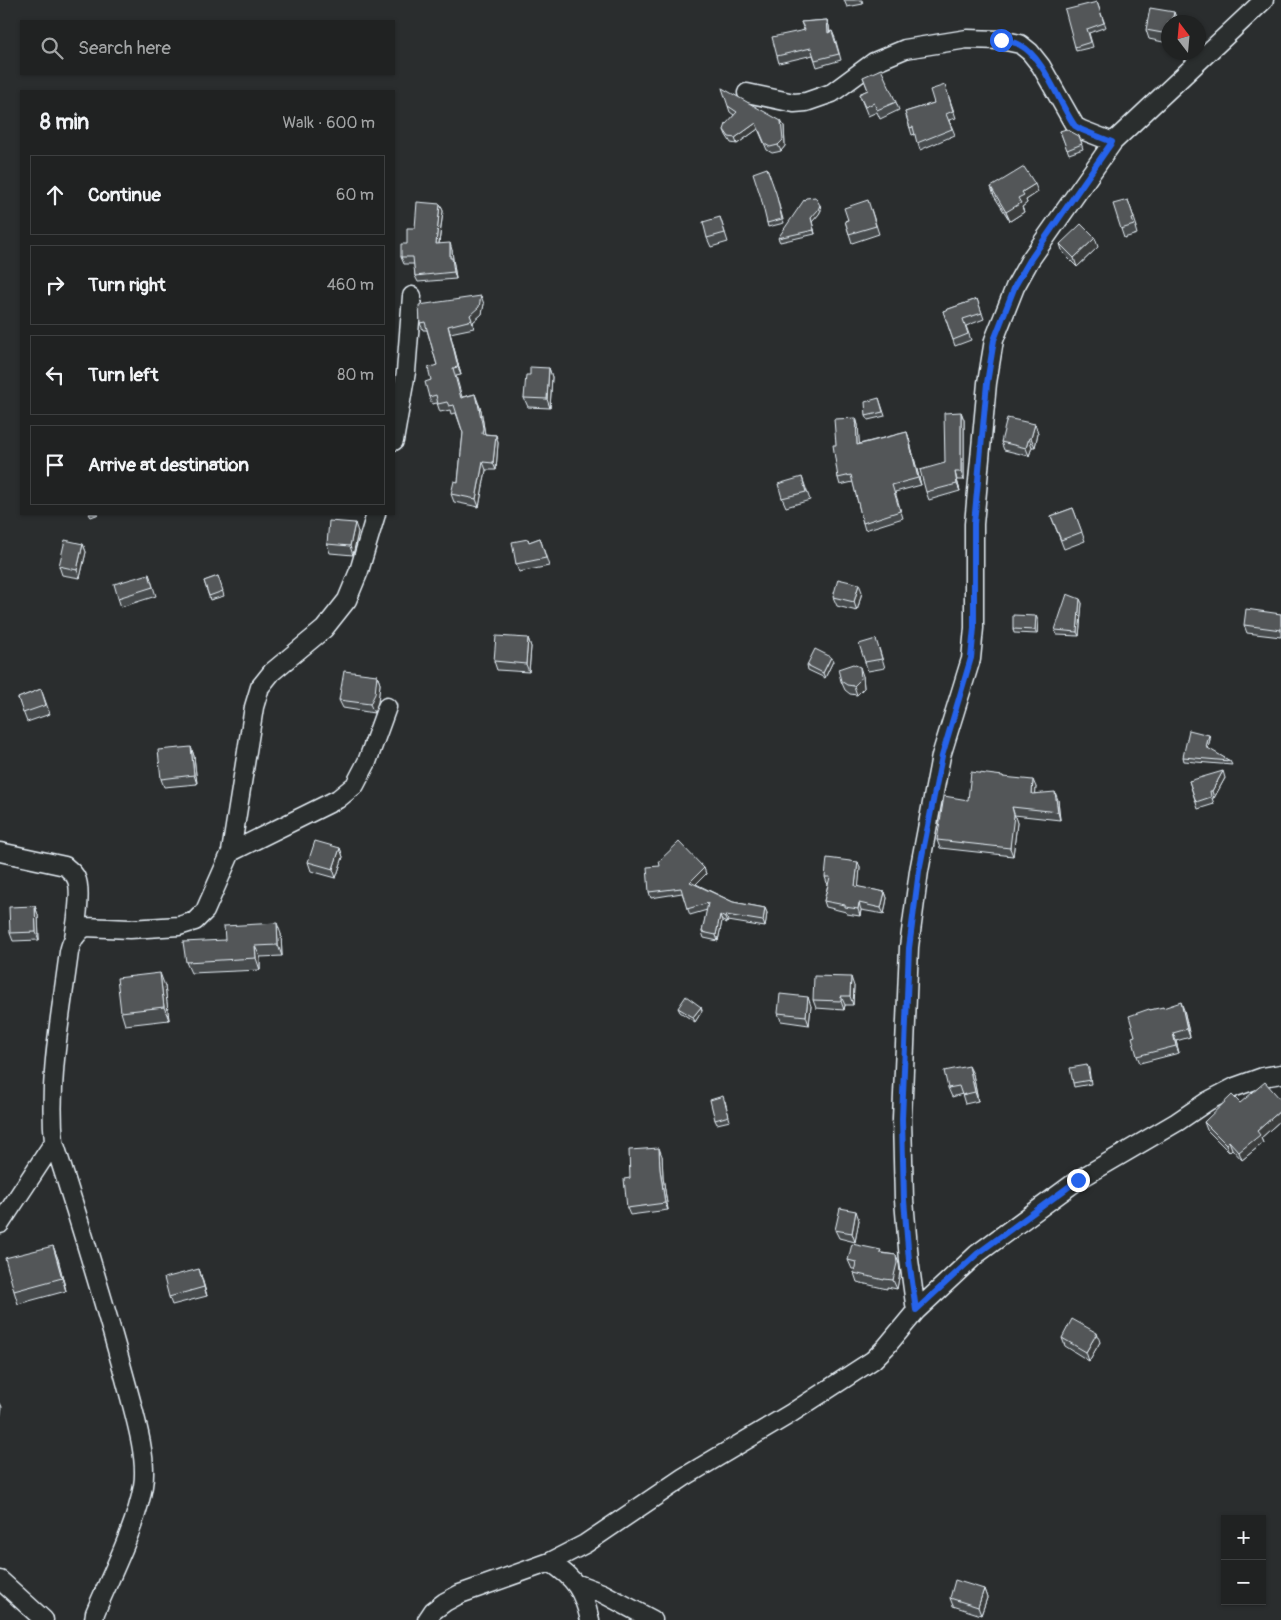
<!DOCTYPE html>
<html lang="en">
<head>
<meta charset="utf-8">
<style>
	:root { --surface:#202222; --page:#282a2a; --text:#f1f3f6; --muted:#a2a4a5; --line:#3d3f40 }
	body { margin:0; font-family:Pangolin,sans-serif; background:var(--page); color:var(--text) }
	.controls { position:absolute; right:15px; bottom:15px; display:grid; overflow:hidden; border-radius:0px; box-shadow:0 1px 4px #0004 }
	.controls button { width:45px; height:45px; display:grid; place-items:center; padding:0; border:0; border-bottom:1px solid var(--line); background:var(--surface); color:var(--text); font:25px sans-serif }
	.compass { position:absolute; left:1161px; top:15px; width:45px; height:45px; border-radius:50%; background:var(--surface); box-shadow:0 1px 4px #0004; rotate:344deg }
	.stop { position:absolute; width:15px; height:15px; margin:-11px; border:4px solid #2563eb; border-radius:50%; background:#fff }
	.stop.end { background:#2563eb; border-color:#fff; box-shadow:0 1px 5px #0008 }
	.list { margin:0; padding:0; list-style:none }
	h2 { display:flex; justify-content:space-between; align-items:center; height:65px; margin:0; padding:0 20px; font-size:21px }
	h2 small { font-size:16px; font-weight:400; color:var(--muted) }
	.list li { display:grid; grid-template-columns:32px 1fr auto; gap:15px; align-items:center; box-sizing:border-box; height:80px; margin:0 10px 10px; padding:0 10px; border:1px solid var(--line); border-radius:0px }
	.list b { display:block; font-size:19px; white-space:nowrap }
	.list em { font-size:16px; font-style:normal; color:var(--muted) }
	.icon { flex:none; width:28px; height:28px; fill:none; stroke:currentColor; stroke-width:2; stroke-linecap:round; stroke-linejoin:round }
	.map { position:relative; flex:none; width:1281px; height:1620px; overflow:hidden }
	.search { position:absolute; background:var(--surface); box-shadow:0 1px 4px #0004; left:20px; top:20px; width:375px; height:55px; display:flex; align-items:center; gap:12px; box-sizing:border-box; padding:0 18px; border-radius:0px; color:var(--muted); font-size:19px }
	.panel { position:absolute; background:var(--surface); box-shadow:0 1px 4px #0004; left:20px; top:90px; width:375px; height:425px; border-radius:0px }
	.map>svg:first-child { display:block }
</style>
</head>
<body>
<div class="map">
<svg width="1281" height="1620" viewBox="0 0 1281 1620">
	<rect width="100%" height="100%" fill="#2a2d2e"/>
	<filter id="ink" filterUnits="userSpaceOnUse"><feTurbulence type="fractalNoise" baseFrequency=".02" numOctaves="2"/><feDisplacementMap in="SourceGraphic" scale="10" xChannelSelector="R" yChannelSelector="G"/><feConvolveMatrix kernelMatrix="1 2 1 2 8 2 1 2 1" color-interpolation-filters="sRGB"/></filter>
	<g filter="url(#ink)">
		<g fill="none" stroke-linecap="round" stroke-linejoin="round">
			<defs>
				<path id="street" d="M747,93L794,103L806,102L832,93L874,62L905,49L967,39L1001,40L1020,44L1030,52L1041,66L1075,126L1082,130L1113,142
					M394,441L406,372L412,296
					M0,852L65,866C69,870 74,873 76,878C82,889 76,925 74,938
					M231,852L338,799L355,785L367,762L387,707
					M0,1224L54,1142
					M916,1311L909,1260L904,1200L902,1119L909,947L919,871L941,756L971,659L974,628V524L987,383L994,340L1015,287L1030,260L1113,142L1264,0
					M550,1562C576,1579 583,1591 590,1620
					M0,1580L44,1620
					M575,1583L602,1593L653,1620
					M94,1620L95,1613C111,1575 136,1527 143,1486C148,1458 134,1413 127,1386C105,1304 80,1223 54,1142C48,1079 61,1015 69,952C71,942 76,933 85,927L130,929L179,926L195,921L205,911L231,852L254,707L260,687L272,672L324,629L347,600L359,571L376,514
					M427,1620L433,1611L445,1602L460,1594L550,1562L585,1544L684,1477L790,1414L873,1360L886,1347L916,1311L977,1254L1078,1180L1177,1122L1208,1101L1235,1087L1263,1077L1281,1074"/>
			</defs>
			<use href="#street" stroke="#e8f1f8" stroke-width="21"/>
			<use href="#street" stroke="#2a2d2e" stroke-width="18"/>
		</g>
		<path fill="#474b4d" stroke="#e8f1f8" d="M844,0H862L863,4L847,7Z
			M1097,2L1106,27L1089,33L1093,47L1076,51L1075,47Z
			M1174,12L1177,21V22H1168V43L1149,39L1146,30Z
			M827,20L829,26L830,32L832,31L835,38L841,60L817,67L813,55L779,63L777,56L804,30L801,22Z
			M863,77L896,102L899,110L880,119L877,112L868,116L859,94L868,90Z
			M945,85L956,118L949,120L955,135L920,150L915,134L912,135L905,112L934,103Z
			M728,106L784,126L785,146L781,151L777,152L772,153L767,150L758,129L737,144L731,143L726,135L724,130L734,115L730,112Z
			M1060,131L1079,136L1083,149L1069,154Z
			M767,168L777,198L784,223L768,227L767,223Z
			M991,187L1038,192L1026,200L1027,203L1022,207L1024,212L1010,221L994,196Z
			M1128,200L1137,227H1135L1137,234L1124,238L1121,229Z
			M440,204L443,211L439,244L452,250L453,260L454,265L456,279L418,282L415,276L414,264H404L401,257L415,228Z
			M820,205L821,210L819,214L812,222L815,234L780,242L778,238Z
			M871,209L879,234L852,243L845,221Z
			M720,217L728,242L711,247L707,238Z
			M1060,244L1098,247L1077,267L1063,253Z
			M977,299L984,319L966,326L971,340L955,346L943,311Z
			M484,304L482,314L473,322L474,328L450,333L461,375L456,376L462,397L475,394L481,410L485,434L496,435L498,443L496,470H486L479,507L454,502L451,494L458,482L463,433L456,413L451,414L450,410L440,412L437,403L432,404L429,397L431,380L437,365L427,330H423L420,323Z
			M549,368L552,377L550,408L528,407L524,398L530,375Z
			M879,398L885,416L868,420L866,416Z
			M961,412L964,420V480H957L960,491L929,500L926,492L945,463Z
			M856,418L858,425L859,444L907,432L909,439L921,485L895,492L903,518L865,530L863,523L853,482L840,485L838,478L836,445Z
			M1035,424L1038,433L1035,447H1032L1029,456L1004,450L1001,442Z
			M802,477L810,500L786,507L782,498Z
			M1073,508L1085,541L1064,549L1051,516Z
			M89,514H99L91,517Z
			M358,532L353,555L330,553L327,544Z
			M540,538L549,566L519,572L516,564L528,539L529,542Z
			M83,544L86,552L80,578L62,575L59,566Z
			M149,574L156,596L121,607L118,598Z
			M218,576L224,596L210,600L204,581Z
			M862,592L857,611L837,606L833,597Z
			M1082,603L1079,636L1057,635L1055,630Z
			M1281,614V637L1247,633L1244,625Z
			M1038,620L1037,634L1014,633L1013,629Z
			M528,638L531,647L529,672L497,670L494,661Z
			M879,648L885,668L868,671L865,662Z
			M833,661L825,678L808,670L807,665Z
			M377,675L380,684L378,702L374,713L343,708L339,700Z
			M863,676L864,688L857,695L850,694L845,690L841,681Z
			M41,689L50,714L27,722L18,698Z
			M1209,735L1210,739L1208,749L1230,761L1232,765L1184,761L1183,757Z
			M191,747L194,756L197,784L164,787L161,779Z
			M1003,776L1004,778L1036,787L1035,794L1058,800L1060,820L1014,815L1017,823L1013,856L940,848L937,840L968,800Z
			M1225,778L1214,798H1212L1214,804L1198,809L1189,781Z
			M340,848L343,857L336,878L311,871L308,862Z
			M858,862L860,868L858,887L885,892L887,898L884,914L861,910L860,916L847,914L846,912L826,907L824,901L828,884L827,883L825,877Z
			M704,868L706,874L696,884L733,902L765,908L767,913L765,927L728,921L727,923L722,921L718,941L704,938L702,932L707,910L690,915L682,893L651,898L649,892Z
			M35,906L38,915L39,940L13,941L10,933Z
			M281,934L282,956L260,957V970L191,973L186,962L225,940Z
			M165,986L169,1020L125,1025L121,1012Z
			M854,986L853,1005H845L844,1010L816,1008L813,1000Z
			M811,1006L809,1025L781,1021L778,1013Z
			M701,1007L702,1011L695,1022L680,1012L678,1008Z
			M1163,1008L1184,1010L1190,1037L1176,1041L1179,1053L1140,1063L1137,1056L1135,1036L1150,1010Z
			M1087,1065L1089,1069L1091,1084L1074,1087L1073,1083Z
			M973,1074L978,1101L965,1104L962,1094L952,1097L948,1088Z
			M1281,1100V1120L1261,1138L1263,1143L1242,1160L1232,1149L1229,1152L1207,1130L1204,1122L1240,1103Z
			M725,1101L730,1121L717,1124L715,1120Z
			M662,1156L663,1177L668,1210L630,1215L627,1208L630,1178Z
			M859,1220L855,1242L839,1238L835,1230Z
			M53,1246L58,1259L66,1291L18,1304L14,1291Z
			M882,1253L896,1255L899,1264L900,1272L897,1289L887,1287V1289L857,1282L854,1273L855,1269H852L848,1260Z
			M199,1269L207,1296L172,1305L169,1297Z
			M1062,1338L1100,1342L1089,1361L1065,1346Z
			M984,1589L987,1598L981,1615L953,1606L950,1598Z"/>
		<path fill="#3a3d3e" stroke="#e8f1f8" d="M1174,12L1177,21V22H1172Z
			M827,20L829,26L830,39L828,33Z
			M781,121L784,126L785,146L781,151L778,145Z
			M756,123L758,129L737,144L735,138Z
			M1035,184L1038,192L1026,200L1027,203L1022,207L1024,212L1010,221L1006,212L1018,198L1022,192Z
			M440,204L443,211L438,250L436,244Z
			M820,205L821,210L819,214L812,222L815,234L811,218Z
			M1095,238L1098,247L1077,267L1074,258Z
			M450,243L452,250L453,260L454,265L456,279L450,258Z
			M481,296L484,304L482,314L473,322L474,328L470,315Z
			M448,326L450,333L461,375L458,367Z
			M549,368L552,377L550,408L547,399Z
			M475,394L479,410L478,403L481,410L485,435L482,434Z
			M961,412L964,420V480L961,472Z
			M856,418L858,425L860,452L857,445Z
			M1035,424L1038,433L1035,447L1031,438Z
			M907,432L909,439L921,485L918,478Z
			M496,435L498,443L496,470L493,463Z
			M1029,438L1032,447L1029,456L1026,448Z
			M483,462L486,470L479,507L476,499Z
			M955,472L957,480L960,491L957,484Z
			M355,523L358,532L353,555L350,546Z
			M83,544L86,552L80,578L77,570Z
			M859,584L862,592L857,611L854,602Z
			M1080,599L1082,603L1079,636L1077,632Z
			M1036,616L1038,620L1037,634L1035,630Z
			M528,638L531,647L529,672L526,664Z
			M831,657L833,661L825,678L823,673Z
			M860,667L863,676L864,688L857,695L854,686Z
			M377,675L380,684L378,702L374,713L370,704Z
			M1209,735L1210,739L1207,752L1206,747Z
			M191,747L194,756L197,784L194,775Z
			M1223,771L1225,778L1214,798L1212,791Z
			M1033,780L1036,787L1035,802L1032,794Z
			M1055,792L1058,800L1060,820L1058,812Z
			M1012,807L1017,823L1013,856L1010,848Z
			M340,848L343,857L336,878L333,869Z
			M858,862L860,868L858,892L855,886Z
			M704,868L706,874L692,888L690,882Z
			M885,892L887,898L884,914L881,908Z
			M859,903L861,910L860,916L858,909Z
			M35,906L38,915L39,940L36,932Z
			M765,908L767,913L765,927L763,921Z
			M720,915L722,921L718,941L716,935Z
			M726,915L728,921L727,923L725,918Z
			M277,923L281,934L282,956L278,945Z
			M255,946L260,957V970L256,958Z
			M160,973L165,986L169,1020L164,1007Z
			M851,977L854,986L853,1005L850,996Z
			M841,996L845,1005L844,1010L841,1001Z
			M808,997L811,1006L809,1025L806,1016Z
			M1181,1002L1184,1010L1190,1037L1187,1029Z
			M701,1007L702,1011L695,1022L693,1017Z
			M1173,1033L1176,1041L1179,1053L1176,1046Z
			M969,1066L973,1074L978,1101L975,1092Z
			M1281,1110V1120L1261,1138L1263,1143L1242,1160L1239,1152L1257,1131Z
			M1229,1141L1232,1149L1229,1152L1226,1144Z
			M659,1148L662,1156L663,1177L668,1210L665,1203L660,1169Z
			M856,1211L859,1220L855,1242L852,1233Z
			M53,1246L58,1259L66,1291L62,1278Z
			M896,1255L899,1264L900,1272L897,1289L893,1280Z
			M199,1269L202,1278L207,1296L204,1287Z
			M1097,1333L1100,1342L1089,1361L1086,1352Z
			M0,1403L2,1407L0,1419Z
			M984,1589L987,1598L981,1615L978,1607Z"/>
		<path fill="#535759" stroke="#e8f1f8" d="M1097,2L1104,23L1087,29L1091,42L1075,47L1065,10Z
			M1150,8L1174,12L1172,22H1168V34L1146,30Z
			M827,20L828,33L832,31L839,54L815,60L811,48L777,56L772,37L805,30L801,22Z
			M881,69L896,102L877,110L874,103L865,107L859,94L868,90L863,77Z
			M945,85L953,111L946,114L952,129L917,143L913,127L910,128L905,112L934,103L930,90Z
			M722,88L781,121L783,140L778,145L770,147L765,144L756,123L735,138L729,137L724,130L726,124L737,112L728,106Z
			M1066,129L1079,136L1082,144L1067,150L1060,131Z
			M1024,167L1035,184L1022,192L1024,195L1018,198L1021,203L1006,212L991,187Z
			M767,168L776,193L782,219L767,223L761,198L753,173Z
			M815,197L820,205L818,210L811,218L814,230L778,238L804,200L806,198Z
			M868,200L876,226L849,234L845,221L848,220L844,208Z
			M1128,200L1134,218L1132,219L1134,225L1121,229L1113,204Z
			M417,202L440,204L436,244L450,243V258H452L454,272L415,276L413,257H401V244H407V228H415Z
			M720,217L725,233L707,238L703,222Z
			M1081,224L1095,238L1074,258L1060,244Z
			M481,296L479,307L470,315L472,320L448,326L458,367L453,368L461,398L475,394L477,403H478L483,428L482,434L496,435L493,463L483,462L476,499L451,494L454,481L458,482L463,433L454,405L449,406L447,402L438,404L436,395L429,397L425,382L431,380L428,368L437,365L425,322L420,323L419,305Z
			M977,299L982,313L963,319L968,334L953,340L943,311Z
			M530,367L549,368L547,399L524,398L526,375H530Z
			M879,398L883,412L866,416L865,402Z
			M961,412V472H955L957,484L926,492L920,470L945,463L944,413Z
			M856,418L857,445L907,432L918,478L892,485L900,511L863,523L851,475L838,478L833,445H836L834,419Z
			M1007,418L1035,424L1031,438H1029L1026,448L1001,442Z
			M802,477L806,492L782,498L778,484Z
			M1073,508L1082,532L1061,540L1051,516Z
			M329,521L355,523L350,546L327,544Z
			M540,538L546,558L516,564L512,542L528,539L529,542Z
			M65,540L83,544L77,570L59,566Z
			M149,574L153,587L118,598L114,584Z
			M218,576L223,591L209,596L204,581Z
			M838,579L859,584L854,602L833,597Z
			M1067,594L1080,599L1077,632L1055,630Z
			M1246,609L1281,614V630L1244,625Z
			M1013,615L1036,616L1035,630L1013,629Z
			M496,636L528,638L526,664L494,661Z
			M876,639L882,659L865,662L859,644Z
			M815,649L831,657L823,673L807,665Z
			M853,664L860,667L861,679L854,686L847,685L841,681L838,669Z
			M344,671L377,675L375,694L370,704L339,700Z
			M41,689L46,705L23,713L18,698Z
			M1189,730L1209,735L1206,747L1230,761L1183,757Z
			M191,747L194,775L161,779L158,750Z
			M1223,771L1212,791H1210L1211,797L1196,802L1189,781Z
			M971,772L1003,776V777L1033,780L1032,794L1055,792L1058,812L1012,807L1014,815L1010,848L937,840L944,796L968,800Z
			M315,841L340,848L333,869L308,862Z
			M679,842L704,868L690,882L733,902L765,908L763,921L726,915L725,918L720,915L716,935L702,932L708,903L687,909L681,888L649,892L647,867L660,866L659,861Z
			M827,858L858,862L855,886L885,892L881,908L859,903L858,909L845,907V905L824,901L830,877H825Z
			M35,906L36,932L10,933L9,907Z
			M277,923L278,945L255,946L256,958L186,962L183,942L225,940L224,926Z
			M160,973L164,1007L121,1012L117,978Z
			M814,976L851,977L850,996H841V1001L813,1000Z
			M780,994L808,997L806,1016L778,1013Z
			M686,996L701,1007L693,1017L678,1008Z
			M1181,1002L1187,1029L1173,1033L1176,1046L1137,1056L1132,1037L1135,1036L1129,1016L1149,1009L1150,1010L1163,1007V1008Z
			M1087,1065L1090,1080L1073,1083L1070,1068Z
			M969,1066L975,1092L962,1095L959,1086L948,1088L944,1071Z
			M1265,1082L1281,1100V1110L1257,1131L1260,1135L1239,1152L1229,1141L1226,1144L1204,1122L1232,1095L1240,1103Z
			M723,1096L729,1116L715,1120L710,1100Z
			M659,1148L660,1169L665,1203L627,1208L624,1179L630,1178L629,1150Z
			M840,1208L856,1211L852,1233L835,1230Z
			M852,1244L881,1250L880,1253L896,1255L897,1263L893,1280L884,1279V1280L854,1273L856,1262L848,1260Z
			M53,1246L62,1278L14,1291L5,1258Z
			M199,1269L204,1287L169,1297L164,1278Z
			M1072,1319L1097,1333L1086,1352L1062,1338Z
			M955,1580L984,1589L978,1607L950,1598Z"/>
	</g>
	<g fill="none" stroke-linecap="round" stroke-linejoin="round" filter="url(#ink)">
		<path stroke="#2563eb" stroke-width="6" d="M1001,40C1007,41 1015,42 1020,45C1044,57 1059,104 1075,126L1082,130L1112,142L1030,260L1015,286L994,340L987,383L974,524V628L971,658L942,756L919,871L909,948L902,1119L904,1200L909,1260L916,1310L977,1254L1078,1180"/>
	</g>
</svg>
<div class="controls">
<button>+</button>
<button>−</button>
</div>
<svg class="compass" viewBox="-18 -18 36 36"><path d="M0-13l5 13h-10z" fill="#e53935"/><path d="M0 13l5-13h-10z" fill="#a2a4a5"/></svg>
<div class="stop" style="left:1001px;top:40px"></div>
<div class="stop end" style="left:1078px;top:1180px"></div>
<div class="search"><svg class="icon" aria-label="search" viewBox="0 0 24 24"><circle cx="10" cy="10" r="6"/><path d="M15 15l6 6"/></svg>Search here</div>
<section class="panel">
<h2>8 min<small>Walk · 600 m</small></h2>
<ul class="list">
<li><svg class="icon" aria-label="ahead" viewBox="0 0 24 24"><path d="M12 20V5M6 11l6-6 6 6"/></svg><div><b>Continue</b></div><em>60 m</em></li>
<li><svg class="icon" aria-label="right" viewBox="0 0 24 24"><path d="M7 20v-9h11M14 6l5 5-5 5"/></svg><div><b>Turn right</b></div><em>460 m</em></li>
<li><svg class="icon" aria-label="left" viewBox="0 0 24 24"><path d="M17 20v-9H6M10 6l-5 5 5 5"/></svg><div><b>Turn left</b></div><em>80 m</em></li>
<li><svg class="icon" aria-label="arrive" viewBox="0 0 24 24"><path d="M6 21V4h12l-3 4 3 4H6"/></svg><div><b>Arrive at destination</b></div></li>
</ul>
</section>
</div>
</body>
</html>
